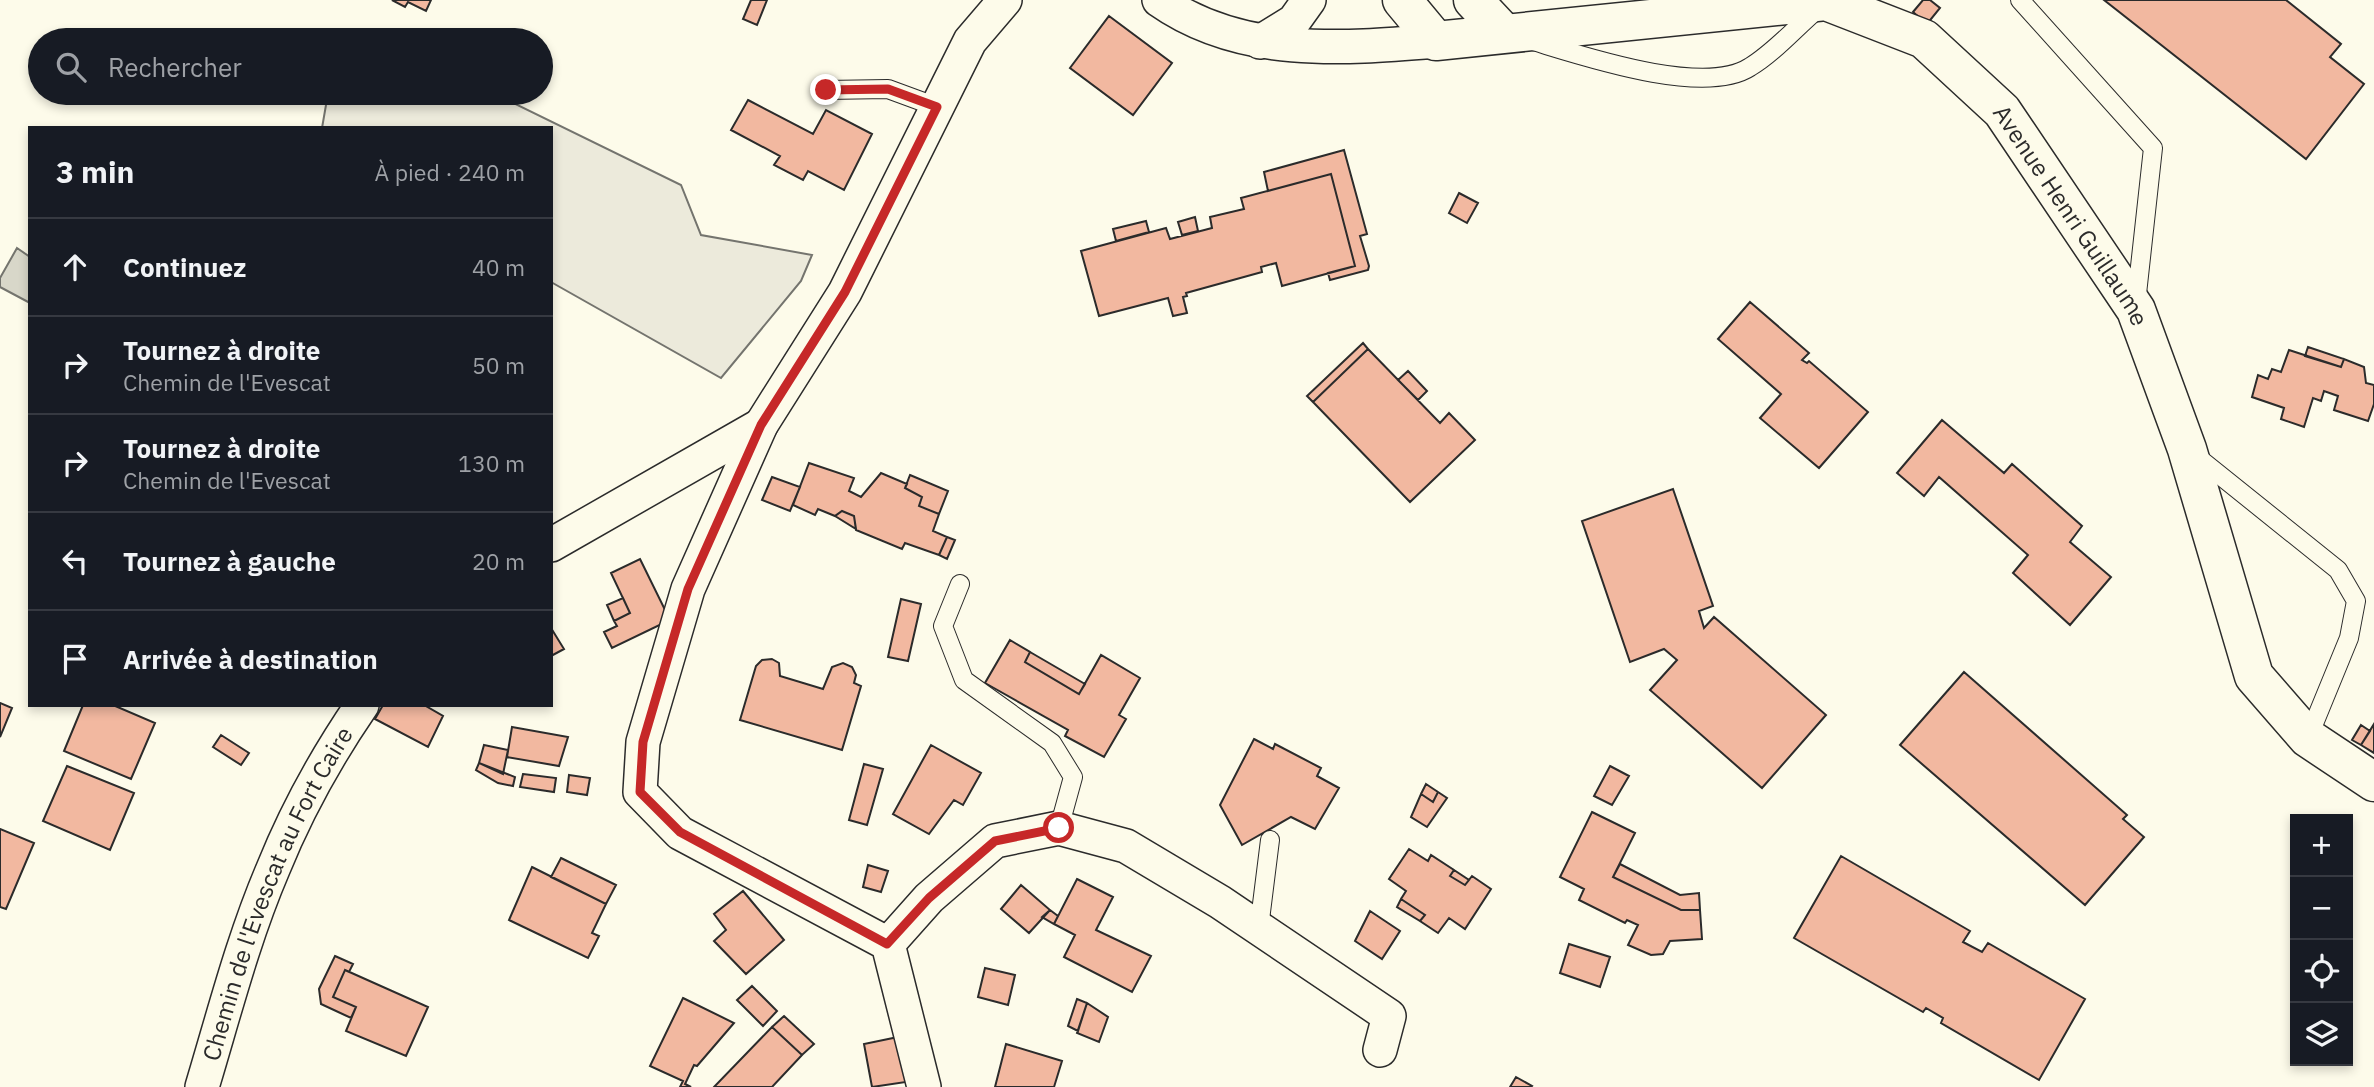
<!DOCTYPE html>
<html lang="fr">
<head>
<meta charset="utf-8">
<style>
	:root { --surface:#171b24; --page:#20242c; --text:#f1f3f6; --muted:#9ea1a6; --line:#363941 }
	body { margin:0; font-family:"IBM Plex Sans",sans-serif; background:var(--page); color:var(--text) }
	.controls { position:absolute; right:21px; bottom:21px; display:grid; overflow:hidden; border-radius:0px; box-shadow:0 4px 10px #0003 }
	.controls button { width:63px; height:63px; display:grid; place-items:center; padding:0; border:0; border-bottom:2px solid var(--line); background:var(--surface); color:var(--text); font:35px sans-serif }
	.stop { position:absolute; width:21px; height:21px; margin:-16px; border:5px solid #c62828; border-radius:50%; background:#fff }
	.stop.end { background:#c62828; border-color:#fff; box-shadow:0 2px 7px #0008 }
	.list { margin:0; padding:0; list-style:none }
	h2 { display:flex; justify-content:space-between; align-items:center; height:91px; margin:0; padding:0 28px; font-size:30px }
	h2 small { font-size:23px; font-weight:400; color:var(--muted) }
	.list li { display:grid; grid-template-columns:46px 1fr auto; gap:21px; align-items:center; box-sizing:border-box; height:98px; padding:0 28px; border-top:2px solid var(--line) }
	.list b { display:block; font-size:26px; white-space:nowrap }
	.list p { margin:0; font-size:23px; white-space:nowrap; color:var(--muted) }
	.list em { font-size:23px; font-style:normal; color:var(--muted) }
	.icon { flex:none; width:38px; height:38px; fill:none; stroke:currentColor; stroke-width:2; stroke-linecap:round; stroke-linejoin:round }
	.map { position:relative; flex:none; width:2374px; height:1087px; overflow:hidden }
	.search { position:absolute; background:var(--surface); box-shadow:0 4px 10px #0003; left:28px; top:28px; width:525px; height:77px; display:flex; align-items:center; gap:18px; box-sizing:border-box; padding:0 24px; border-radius:38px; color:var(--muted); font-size:26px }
	.panel { position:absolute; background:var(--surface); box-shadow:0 4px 10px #0003; left:28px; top:126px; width:525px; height:581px; border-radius:0px }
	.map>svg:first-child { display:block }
</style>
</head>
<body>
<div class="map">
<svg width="2374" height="1087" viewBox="0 0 2374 1087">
	<rect width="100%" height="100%" fill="#fdfbea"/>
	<path fill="#eceadb" stroke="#74746e" stroke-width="2" d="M334,93H493L681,185L701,235L812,255L801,281L721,378L551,282V128H322L326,105Z"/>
	<path fill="#d8d7c9" stroke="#74746e" stroke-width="2" d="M17,248L30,257V303L0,287V278Z"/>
	<path fill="#f2b8a0" stroke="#2b2b2b" stroke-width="2" d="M392,0H431L426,11L408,2L405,7Z
		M751,0H767L757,25L743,19Z
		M1923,0H1930L1940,8L1927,24L1913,12Z
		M2104,0H2286L2341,44L2330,57L2364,84L2306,159Z
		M1109,16L1172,63L1133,115L1070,68Z
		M748,100L813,134L826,110L872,134L844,190L808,171L803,180L774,165L780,156L731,130Z
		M1344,150L1367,234L1360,236L1369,266L1368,270L1330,280L1328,273L1355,266L1331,174L1268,191L1264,172Z
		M1331,174L1355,266L1282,286L1276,263L1261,267L1262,272L1186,293L1187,296L1183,297L1187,313L1173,316L1168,298L1099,316L1081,251L1166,228L1170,239L1212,228L1210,217L1244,209L1241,198Z
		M1459,193L1478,203L1467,223L1449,213Z
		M1195,217L1198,231L1182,235L1178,222Z
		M1146,221L1149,232L1116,241L1113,229Z
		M1750,302L1809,353L1802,360L1807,363L1809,361L1868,412L1819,468L1760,418L1781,394L1718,339Z
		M1363,343L1368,349L1313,402L1307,396Z
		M2308,347L2344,359L2341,367L2305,356Z
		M1368,349L1440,423L1449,413L1475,440L1410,502L1313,402Z
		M2289,350L2341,367L2344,359L2364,367L2366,383L2374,385V404L2368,421L2334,410L2338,396L2324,391L2321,401L2313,398L2304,427L2281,419L2284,408L2252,397L2258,375L2268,379L2272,369L2281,372Z
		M1408,371L1427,391L1418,400L1398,380Z
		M1942,420L2004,473L2012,464L2082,526L2070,542L2111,577L2070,625L2013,573L2028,555L1939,477L1924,496L1897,473Z
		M809,463L854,478L849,491L861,497L881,473L907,484L905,488L922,497L919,506L939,514L933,531L947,537L939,555L905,543L902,549L856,530L854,516L842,511L835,516L818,509L815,515L793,505Z
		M910,475L948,491L939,514L919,506L922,497L905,488Z
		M772,477L800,487L790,511L762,500Z
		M1673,489L1713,606L1699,611L1704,628L1714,617L1826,715L1762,788L1650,690L1677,660L1664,649L1630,662L1582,521Z
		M842,511L854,516L856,529L835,516Z
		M947,537L955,540L947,559L939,555Z
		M640,559L670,620L612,648L604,632L617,626L614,621L630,613L611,573Z
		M623,598L630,613L614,621L607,605Z
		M901,599L921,604L908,661L888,657Z
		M551,628L564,649L551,656Z
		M1010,640L1030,652L1025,662L1079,694L1101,655L1140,678L1119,715L1126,719L1104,757L1065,736L1068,730L985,683Z
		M1030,652L1085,684L1079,694L1025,662Z
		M772,659L779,663L780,676L823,689L832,667L843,663L852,667L856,675L854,683L861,686L842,750L740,720L756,666L762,660Z
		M1964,672L2127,815L2123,819L2144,837L2085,905L1900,745Z
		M0,703L12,708L0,737Z
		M83,705H113L155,723L131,779L64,751Z
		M383,705H424L443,716L428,747L375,719Z
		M2374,724V753L2361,745Z
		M2361,725L2370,731L2361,745L2352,740Z
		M512,727L568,737L559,766L507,757Z
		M221,735L249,753L241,765L213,747Z
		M1254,739L1273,749L1275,744L1321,768L1317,776L1339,788L1315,829L1291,817L1242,845L1220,805Z
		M484,745L508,750L503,774L479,763Z
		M931,745L981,773L963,805L954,800L929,834L893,814Z
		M479,763L515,777L513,786L498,783L476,770Z
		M864,764L883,769L867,825L849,820Z
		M67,766L134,793L110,850L43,821Z
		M1610,766L1629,776L1612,805L1594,796Z
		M523,774L556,778L554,792L520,787Z
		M569,775L590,778L587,795L567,792Z
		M1426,784L1438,792L1433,802L1421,794Z
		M1438,792L1447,798L1427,827L1411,817L1421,794L1433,802Z
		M1592,812L1635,833L1613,877L1681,910H1700L1702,939L1670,941L1663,954L1651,955L1628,945L1638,925L1627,920L1625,923L1579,900L1584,889L1560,877Z
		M0,829L34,843L6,909L0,907Z
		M1409,849L1428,861L1431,855L1454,870L1450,876L1465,885L1472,876L1491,889L1465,929L1449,918L1438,933L1420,921L1425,915L1401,899L1406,891L1389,879Z
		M1841,856L1970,931L1963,942L1982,952L1988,943L2085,999L2039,1080L1941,1023L1943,1018L1926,1008L1923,1012L1794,938Z
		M561,858L616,885L606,904L551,877Z
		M1620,864L1680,895L1699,893L1700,910H1681L1613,877Z
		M868,865L888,871L881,892L863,887Z
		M532,867L606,904L592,933L599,936L588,958L509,920Z
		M1454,870L1469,880L1465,885L1450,876Z
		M1077,879L1113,897L1096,930L1151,956L1132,992L1064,957L1075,935L1054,924Z
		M1021,885L1050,910L1029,933L1001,909Z
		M743,891L784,940L746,974L714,941L726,930L714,914Z
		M1401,899L1425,915L1420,921L1397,907Z
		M1050,910L1058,916L1054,924L1042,917Z
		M1370,911L1400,931L1382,959L1355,941Z
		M1569,944L1610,957L1600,987L1560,973Z
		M335,956L353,964L349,972L345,970L333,997L356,1007L351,1018L321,1004L319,989Z
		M985,968L1015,975L1008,1005L978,997Z
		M345,970L428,1007L406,1056L346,1031L356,1007L333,997Z
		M752,986L777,1011L763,1026L737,1000Z
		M683,998L734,1023L697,1066L694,1065L685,1084L691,1087H680L683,1081L650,1066Z
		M1077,999L1087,1003L1078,1031L1068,1026Z
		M1087,1003L1108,1017L1099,1042L1077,1033Z
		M784,1016L814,1044L802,1055L772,1027Z
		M772,1027L802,1055L772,1087H714Z
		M898,1037L906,1082L872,1087L864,1044Z
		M1006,1044L1062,1061L1054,1087H995Z
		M1516,1077L1532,1086L1531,1087H1510Z"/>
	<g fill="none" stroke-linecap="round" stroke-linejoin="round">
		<defs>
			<path id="lane" d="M2020,0L2153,148L2136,303
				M1533,41C1583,56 1704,97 1750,67C1775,52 1797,26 1820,7
				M826,90L888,89L937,107
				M2196,456L2338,570L2356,601L2349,638L2308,738
				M960,584L943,626L964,680L1052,743L1073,777L1059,828
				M1259,928L1270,840"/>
			<g id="street">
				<path d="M1159,0C1240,57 1341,49 1436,41"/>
				<path d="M1260,42L1294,21L1309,0"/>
				<path d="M551,545L761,425"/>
				<path d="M888,944L929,898L995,841L1059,828L1126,846L1220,902L1389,1016L1380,1050"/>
				<path id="s1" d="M202,1087C224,1014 243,939 273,869C296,812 327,756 362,705"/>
				<path d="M924,1087L888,944L680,833L640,792L643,742L688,589L761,425L845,292L970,41L1005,0"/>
			</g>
			<g id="secondary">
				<path id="s2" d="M1402,0L1436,41L1826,1L1924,39L2002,111L2136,310L2187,449L2254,676L2308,738L2374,782"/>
				<path d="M1473,0L1503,32"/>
			</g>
		</defs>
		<use href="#lane" stroke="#2b2b2b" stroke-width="20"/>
		<use href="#street" stroke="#2b2b2b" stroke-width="36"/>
		<use href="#secondary" stroke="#2b2b2b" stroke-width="41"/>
		<use href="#lane" stroke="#fdfbea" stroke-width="18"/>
		<use href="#street" stroke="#fdfbea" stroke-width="33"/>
		<use href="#secondary" stroke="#fdfbea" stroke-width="38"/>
	</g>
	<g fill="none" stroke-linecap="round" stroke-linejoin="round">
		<path stroke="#c62828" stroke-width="9" d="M826,90L888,89L937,107L845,292L761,425L688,589L643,742L640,792L680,832L887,944L929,898L995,841L1059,828"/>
	</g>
	<g text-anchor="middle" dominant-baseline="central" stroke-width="5" stroke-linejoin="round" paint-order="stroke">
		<g font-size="24" fill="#2b2b2b" stroke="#fdfbea">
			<text stroke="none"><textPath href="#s2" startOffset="782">Avenue Henri Guillaume</textPath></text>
			<text stroke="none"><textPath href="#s1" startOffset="208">Chemin de l'Evescat au Fort Caire</textPath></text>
		</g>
	</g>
</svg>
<div class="controls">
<button>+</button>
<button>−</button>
<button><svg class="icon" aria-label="locate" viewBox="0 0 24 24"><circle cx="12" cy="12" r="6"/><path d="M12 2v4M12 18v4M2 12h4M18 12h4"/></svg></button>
<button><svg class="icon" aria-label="layers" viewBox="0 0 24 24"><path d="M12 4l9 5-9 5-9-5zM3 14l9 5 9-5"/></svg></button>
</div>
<div class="stop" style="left:1059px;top:828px"></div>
<div class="stop end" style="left:826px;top:90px"></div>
<div class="search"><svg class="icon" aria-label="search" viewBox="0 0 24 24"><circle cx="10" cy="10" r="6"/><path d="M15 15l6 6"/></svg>Rechercher</div>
<section class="panel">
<h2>3 min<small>À pied · 240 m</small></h2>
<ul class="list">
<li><svg class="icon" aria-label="ahead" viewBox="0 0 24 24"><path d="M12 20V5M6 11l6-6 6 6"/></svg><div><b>Continuez</b></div><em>40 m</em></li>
<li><svg class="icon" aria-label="right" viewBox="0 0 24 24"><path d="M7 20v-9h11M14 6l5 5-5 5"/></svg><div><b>Tournez à droite</b><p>Chemin de l'Evescat</p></div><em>50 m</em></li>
<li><svg class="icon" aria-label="right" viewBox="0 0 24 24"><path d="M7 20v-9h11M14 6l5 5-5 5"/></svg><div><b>Tournez à droite</b><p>Chemin de l'Evescat</p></div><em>130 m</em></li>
<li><svg class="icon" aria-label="left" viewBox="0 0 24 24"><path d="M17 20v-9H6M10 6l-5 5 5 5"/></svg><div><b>Tournez à gauche</b></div><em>20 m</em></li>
<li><svg class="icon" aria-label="arrive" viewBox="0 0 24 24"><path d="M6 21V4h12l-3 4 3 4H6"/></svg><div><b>Arrivée à destination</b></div></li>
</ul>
</section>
</div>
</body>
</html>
